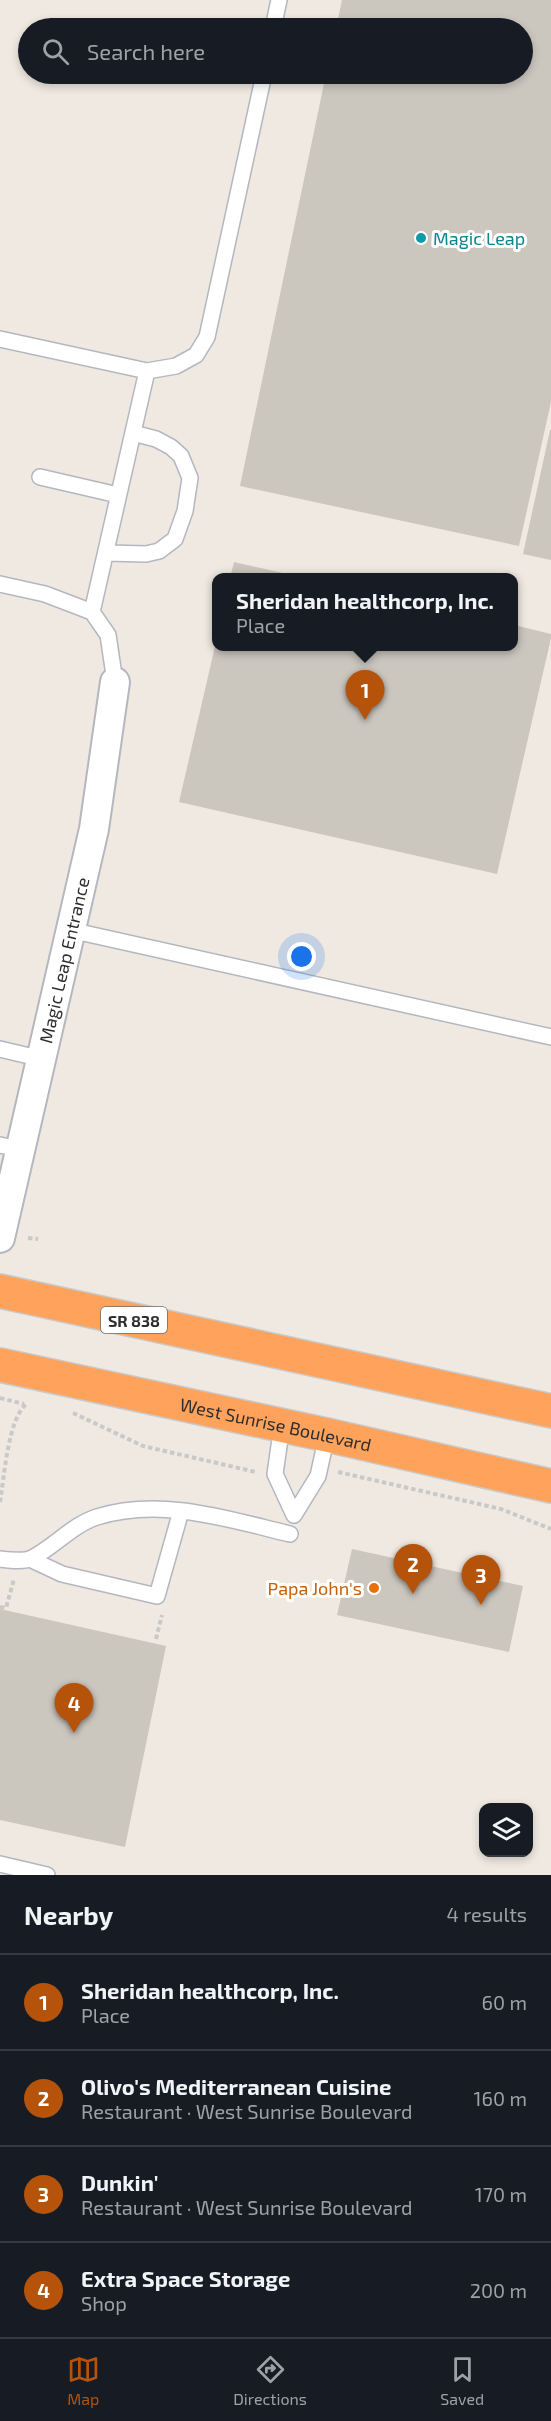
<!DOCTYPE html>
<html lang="en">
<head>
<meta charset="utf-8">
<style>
	:root { --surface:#171b24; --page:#20242c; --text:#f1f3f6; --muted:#9ea1a6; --line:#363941; --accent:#b45309 }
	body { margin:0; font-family:"Exo 2",sans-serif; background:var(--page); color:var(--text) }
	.controls { position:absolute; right:18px; bottom:18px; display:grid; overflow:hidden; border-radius:12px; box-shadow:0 3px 9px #0003 }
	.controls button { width:54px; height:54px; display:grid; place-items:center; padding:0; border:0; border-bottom:2px solid var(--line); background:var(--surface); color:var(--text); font:30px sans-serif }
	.you { position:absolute; left:302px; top:957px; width:21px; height:21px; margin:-15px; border:4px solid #fff; border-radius:50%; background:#1a73e8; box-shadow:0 0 0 9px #1a73e833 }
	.badge { display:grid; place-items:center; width:39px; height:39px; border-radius:50%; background:var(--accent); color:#fff; font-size:20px; font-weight:700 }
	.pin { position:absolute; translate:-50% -50px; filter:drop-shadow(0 2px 3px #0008) }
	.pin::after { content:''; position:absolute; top:32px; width:21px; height:18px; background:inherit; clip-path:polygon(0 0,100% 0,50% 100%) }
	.popup { position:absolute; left:212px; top:573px; width:306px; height:78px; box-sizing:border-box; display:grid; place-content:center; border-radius:12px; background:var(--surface); filter:drop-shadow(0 2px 4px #0005); font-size:20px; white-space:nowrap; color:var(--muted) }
	.popup b { font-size:22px; color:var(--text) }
	.popup::after { content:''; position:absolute; left:50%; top:100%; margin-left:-12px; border:12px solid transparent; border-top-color:var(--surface) }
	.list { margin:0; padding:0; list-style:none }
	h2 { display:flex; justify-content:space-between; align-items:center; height:78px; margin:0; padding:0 24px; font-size:26px }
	h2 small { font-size:20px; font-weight:400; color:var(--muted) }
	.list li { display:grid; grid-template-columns:39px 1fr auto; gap:18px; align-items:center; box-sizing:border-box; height:96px; padding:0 24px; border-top:2px solid var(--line) }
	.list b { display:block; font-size:22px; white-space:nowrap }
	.list p { margin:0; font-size:20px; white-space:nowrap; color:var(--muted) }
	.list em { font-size:20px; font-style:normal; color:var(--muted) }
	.icon { flex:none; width:33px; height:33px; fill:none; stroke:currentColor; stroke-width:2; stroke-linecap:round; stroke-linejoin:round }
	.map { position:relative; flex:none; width:551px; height:1875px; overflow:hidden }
	.search { position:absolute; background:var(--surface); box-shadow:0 3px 9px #0003; left:18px; right:18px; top:18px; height:66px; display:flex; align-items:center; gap:15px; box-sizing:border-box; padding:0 21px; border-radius:33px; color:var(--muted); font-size:22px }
	.sheet { height:462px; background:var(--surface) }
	nav { display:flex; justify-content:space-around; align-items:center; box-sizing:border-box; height:84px; border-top:2px solid var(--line); background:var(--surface); font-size:16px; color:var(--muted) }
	nav a { display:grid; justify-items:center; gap:3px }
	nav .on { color:var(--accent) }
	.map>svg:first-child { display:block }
</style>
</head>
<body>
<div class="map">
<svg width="551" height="1875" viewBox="0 0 551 1875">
	<rect width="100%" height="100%" fill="#efe9e1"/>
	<path fill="#cbc7bf" d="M342,0H551V402L519,546L240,486L326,74H522V28H336Z
		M550,430H551V560L523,554Z
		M234,562L300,577L299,578H230Z
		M514,625L551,634V638L497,874L179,802L216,642V646H514Z
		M352,1549L523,1586L509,1652L337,1615Z
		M0,1609L166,1646L125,1847L0,1820Z"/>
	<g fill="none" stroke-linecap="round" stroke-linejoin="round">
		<defs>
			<path id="lane" d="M273,28L279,0
				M0,339L147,371L176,366L196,355L207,337L264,74
				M40,477L118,495
				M107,553L146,554L159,551L175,539L185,511L190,478L181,456L171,447L156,439L133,433
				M0,584L45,594L92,612L108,635L115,682
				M92,612L147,371
				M70,930L551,1037
				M0,1049L42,1059
				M0,1145L20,1149
				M282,1425L275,1474L294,1515
				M294,1515L318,1476L327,1435
				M0,1559C9,1560 24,1562 32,1558C54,1547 72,1525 97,1517C161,1497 227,1519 290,1534
				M30,1559L62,1574L157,1596L181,1511
				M0,1864L47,1875"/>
			<g id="street">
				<path id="s1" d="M0,1238L94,829L115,682"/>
			</g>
			<g id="highway">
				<path d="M0,1291L551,1411"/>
				<path id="s2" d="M0,1365L327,1435L551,1486"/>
			</g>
		</defs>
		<use href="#lane" stroke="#b4b7c1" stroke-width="18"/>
		<use href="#street" stroke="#b4b7c1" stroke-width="32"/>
		<use href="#highway" stroke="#c9c9c9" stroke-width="36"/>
		<path stroke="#c9c9c9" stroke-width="4" stroke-dasharray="4.5 3" stroke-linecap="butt" d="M28,1238L38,1239
			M0,1398L24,1404
			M73,1413L143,1446L256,1472
			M338,1472L501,1509L551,1529
			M0,1502C4,1480 8,1415 28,1403
			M0,1607L6,1608L14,1579
			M156,1639L162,1615"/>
		<use href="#lane" stroke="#fff" stroke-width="15"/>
		<use href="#street" stroke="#fff" stroke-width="28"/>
		<use href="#highway" stroke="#ffa35c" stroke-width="33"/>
	</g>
	<circle fill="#0f9aa8" stroke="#fff" stroke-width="2" cx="421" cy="238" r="6"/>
	<circle fill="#e8710a" stroke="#fff" stroke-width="2" cx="374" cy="1588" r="6"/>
	<g text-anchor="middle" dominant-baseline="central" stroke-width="6" stroke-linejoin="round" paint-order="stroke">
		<rect fill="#fff" stroke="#6d6d6d" stroke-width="1.5" x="101" y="1307" width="66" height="26" rx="4.5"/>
		<g font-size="16" font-weight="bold" fill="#2e2e2e">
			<text x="134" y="1320">SR 838</text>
		</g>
		<g font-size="18" fill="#0d838f" stroke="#fff" text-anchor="start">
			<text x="433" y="238">Magic Leap</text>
		</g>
		<g font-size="18" fill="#2e2e2e" stroke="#fff">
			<text stroke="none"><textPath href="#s1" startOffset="285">Magic Leap Entrance</textPath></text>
			<text stroke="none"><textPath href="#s2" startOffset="282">West Sunrise Boulevard</textPath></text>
		</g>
		<g font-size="18" fill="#c56008" stroke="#fff" text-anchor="end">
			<text x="362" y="1588">Papa John's</text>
		</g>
	</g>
</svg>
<div class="controls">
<button><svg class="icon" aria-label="layers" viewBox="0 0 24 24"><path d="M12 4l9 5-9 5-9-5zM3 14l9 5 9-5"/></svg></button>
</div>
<div class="you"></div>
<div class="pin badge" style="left:365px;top:720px">1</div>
<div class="popup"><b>Sheridan healthcorp, Inc.</b>Place</div>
<div class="pin badge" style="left:413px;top:1594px">2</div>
<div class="pin badge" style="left:481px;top:1605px">3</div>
<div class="pin badge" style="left:74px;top:1733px">4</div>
<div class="search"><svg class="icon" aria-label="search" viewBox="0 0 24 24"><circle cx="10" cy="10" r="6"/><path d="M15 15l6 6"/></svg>Search here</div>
</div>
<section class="sheet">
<h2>Nearby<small>4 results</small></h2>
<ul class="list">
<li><span class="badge">1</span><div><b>Sheridan healthcorp, Inc.</b><p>Place</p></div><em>60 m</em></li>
<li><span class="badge">2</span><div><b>Olivo's Mediterranean Cuisine</b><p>Restaurant · West Sunrise Boulevard</p></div><em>160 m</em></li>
<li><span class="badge">3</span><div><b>Dunkin'</b><p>Restaurant · West Sunrise Boulevard</p></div><em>170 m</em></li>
<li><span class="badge">4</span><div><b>Extra Space Storage</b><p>Shop</p></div><em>200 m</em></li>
</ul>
</section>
<nav>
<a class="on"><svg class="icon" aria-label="map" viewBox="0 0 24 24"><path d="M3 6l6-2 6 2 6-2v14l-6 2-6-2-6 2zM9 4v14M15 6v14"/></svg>Map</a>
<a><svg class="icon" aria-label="directions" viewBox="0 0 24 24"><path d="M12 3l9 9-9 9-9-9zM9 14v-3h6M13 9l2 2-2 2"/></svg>Directions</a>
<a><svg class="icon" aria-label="saved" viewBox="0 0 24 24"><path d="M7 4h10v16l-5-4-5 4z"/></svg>Saved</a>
</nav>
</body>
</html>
